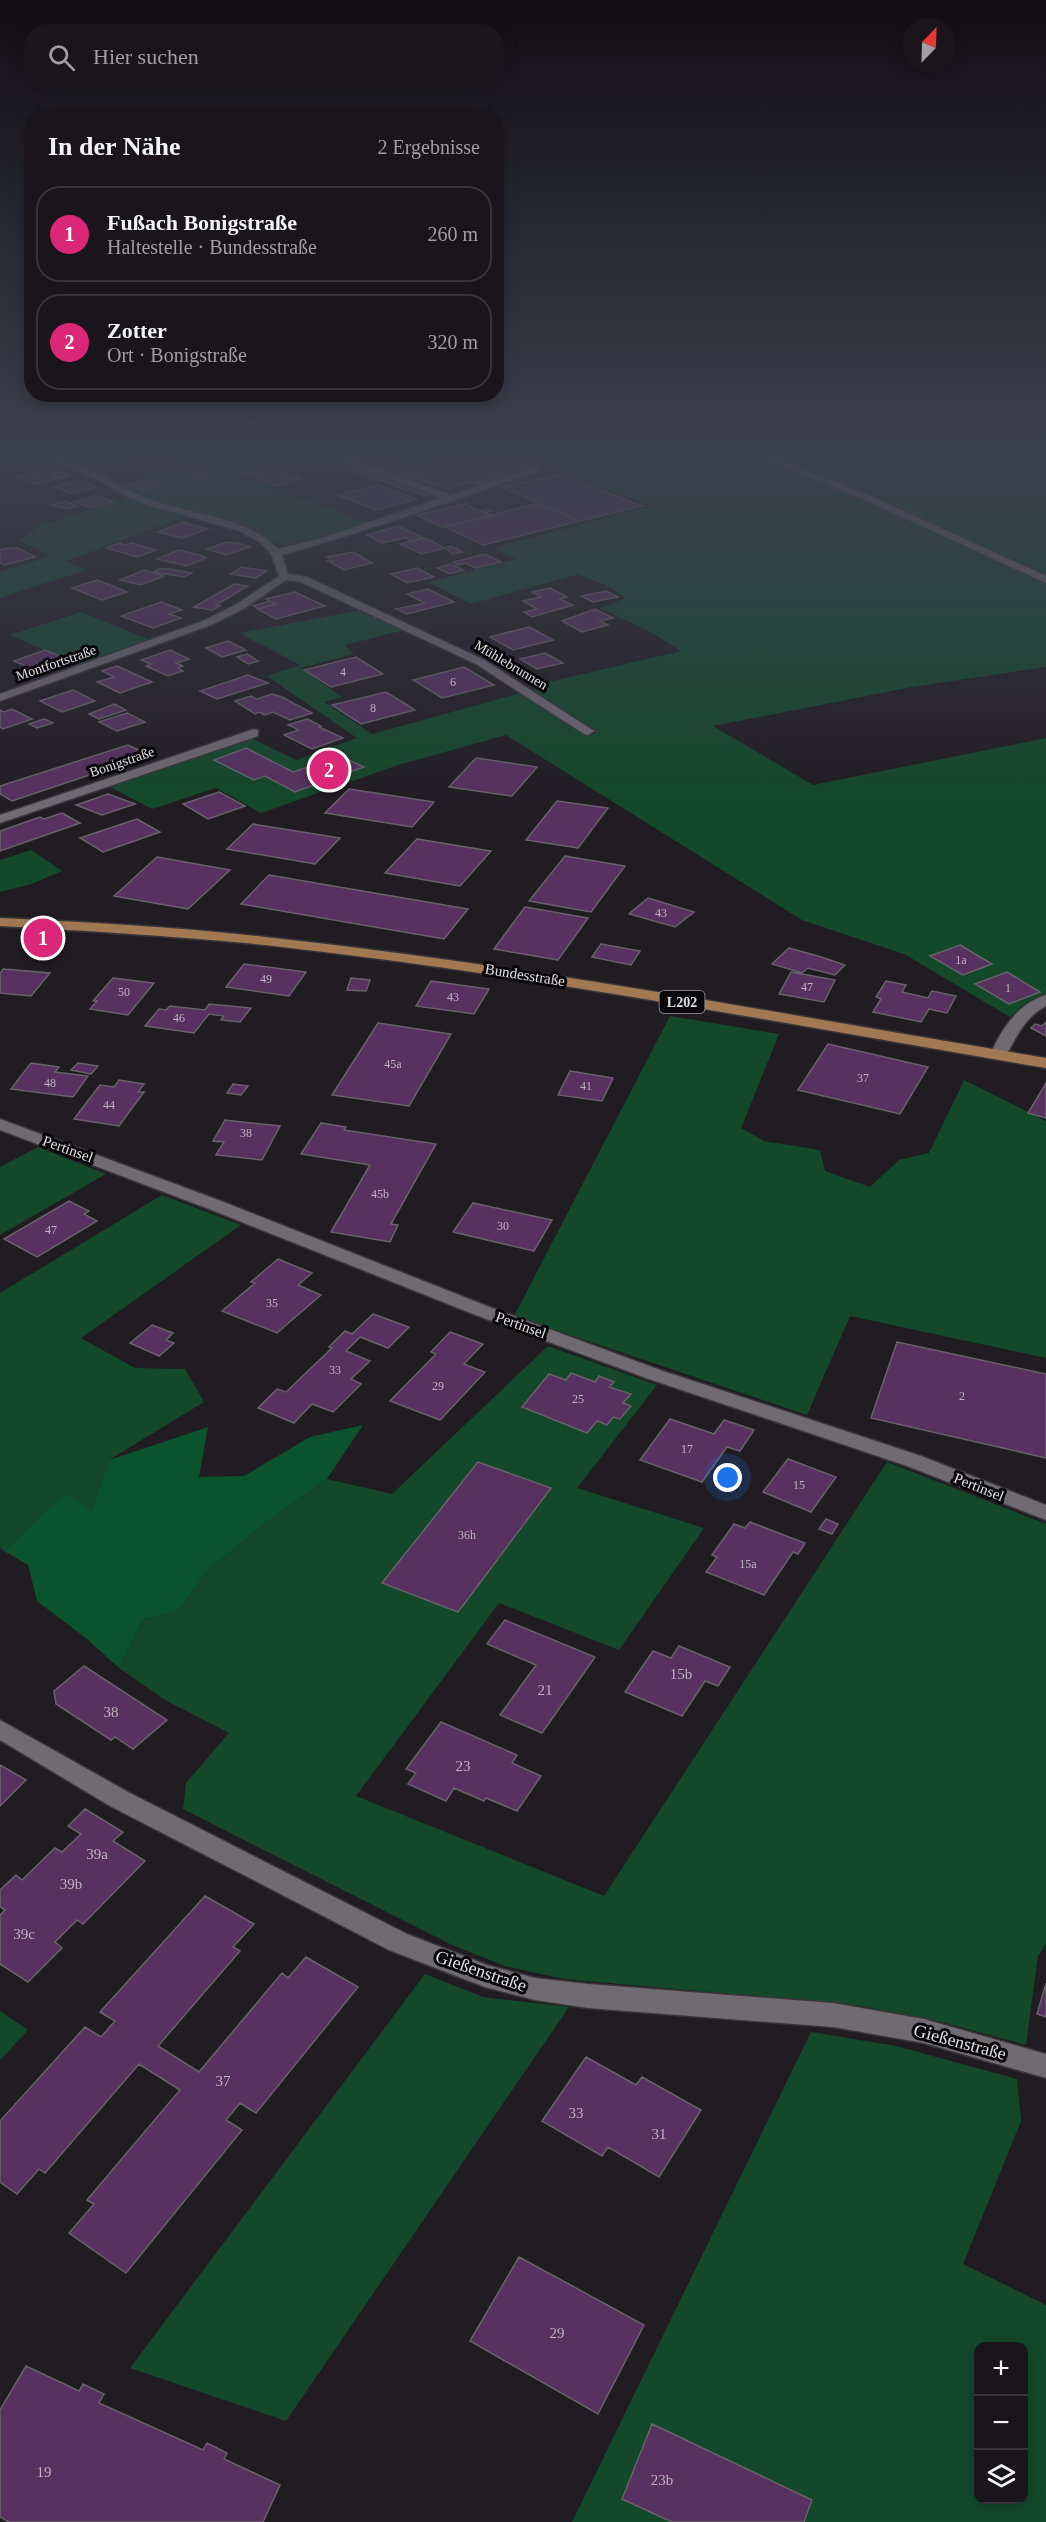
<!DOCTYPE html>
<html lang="de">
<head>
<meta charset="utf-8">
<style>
	:root { --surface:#19151a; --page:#262227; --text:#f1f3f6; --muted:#9f9fa2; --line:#373439; --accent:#db2777 }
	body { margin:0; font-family:"Times New Roman",serif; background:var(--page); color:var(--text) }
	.controls { position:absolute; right:18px; bottom:18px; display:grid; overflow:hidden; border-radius:12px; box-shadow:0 3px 15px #0003 }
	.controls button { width:54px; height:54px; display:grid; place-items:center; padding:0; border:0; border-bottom:2px solid var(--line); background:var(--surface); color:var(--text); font:30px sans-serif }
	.compass { position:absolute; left:902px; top:18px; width:54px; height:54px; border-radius:50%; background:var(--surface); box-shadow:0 3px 15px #0003; rotate:23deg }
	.you { position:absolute; left:728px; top:1478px; width:21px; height:21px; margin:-15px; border:4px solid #fff; border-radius:50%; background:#1a73e8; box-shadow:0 0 0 9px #1a73e833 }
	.badge { display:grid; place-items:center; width:39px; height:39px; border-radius:50%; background:var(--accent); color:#fff; font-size:20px; font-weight:700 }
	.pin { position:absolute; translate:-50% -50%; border:3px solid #fff; box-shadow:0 2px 6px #0006 }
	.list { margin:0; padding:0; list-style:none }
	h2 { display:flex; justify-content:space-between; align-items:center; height:78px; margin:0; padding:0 24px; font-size:26px }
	h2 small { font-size:20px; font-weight:400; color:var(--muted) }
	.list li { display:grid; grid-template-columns:39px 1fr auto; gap:18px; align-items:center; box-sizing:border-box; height:96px; margin:0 12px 12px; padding:0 12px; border:2px solid var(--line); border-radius:24px }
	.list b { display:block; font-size:22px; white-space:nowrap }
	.list p { margin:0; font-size:20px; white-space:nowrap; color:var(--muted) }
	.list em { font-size:20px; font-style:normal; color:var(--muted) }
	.icon { flex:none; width:33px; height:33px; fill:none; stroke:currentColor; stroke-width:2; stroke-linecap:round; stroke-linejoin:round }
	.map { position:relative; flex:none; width:1046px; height:2522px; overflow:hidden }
	.search { position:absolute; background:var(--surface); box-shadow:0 3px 15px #0003; left:24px; top:24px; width:480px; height:66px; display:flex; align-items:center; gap:15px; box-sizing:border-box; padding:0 21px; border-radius:24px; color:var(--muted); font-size:22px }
	.panel { position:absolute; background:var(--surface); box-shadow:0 3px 15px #0003; left:24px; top:108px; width:480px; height:294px; border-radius:24px }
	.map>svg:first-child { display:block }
</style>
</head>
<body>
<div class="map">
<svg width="1046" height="2522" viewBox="0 0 1046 2522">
	<rect width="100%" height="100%" fill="#211c22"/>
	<path fill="#13482b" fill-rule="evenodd" d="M196,456H291L233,473L367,523L290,546C272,544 255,531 238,525C199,511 154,507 119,484L207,461Z
		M612,456H754L890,510L1046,581V667L912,687L713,726L813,785L1046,738V996L1027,1002L1010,1017L904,954L802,920L506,735L398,765L261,813L216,788L152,809L110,787L251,738L296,760L357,738L267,676L300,665L239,633L361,610L404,630L345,645L354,654L300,668L342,697L324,702L372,734L521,693L587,735L596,733L533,691L540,684L681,651L649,631L600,608L626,598L610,587L578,574L471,604L428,582L517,559L494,548L652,506L556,469L584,459Z
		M765,456H1046V577L892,507Z
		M129,498L186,516L66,561L86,570L0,598V572L51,556L19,541L39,526Z
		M81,612L151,640L80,666L10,635Z
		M31,850L62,871L31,884L0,892V860Z
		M670,1016L779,1034L741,1128L764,1141L820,1150L825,1171L870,1187L899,1160L929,1153L964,1080L1046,1121V1358L850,1316L807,1415L514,1316Z
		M38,1147L106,1174L0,1235V1167Z
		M162,1195L241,1225L81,1338L135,1368L185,1369L204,1402L109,1460L92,1510L64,1495L4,1551L0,1547V1293Z
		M548,1346L657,1385L577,1488L704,1528L619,1650L499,1603L356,1796L604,1896L887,1462L1046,1524V1944L1038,1956L1026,2045L946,2023L856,2005L564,1979L505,1966L452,1945L183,1809L186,1783L229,1733L165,1700L119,1668L143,1619L178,1611L209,1569L264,1524L327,1479L392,1494Z
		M425,1974L483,1997L569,2007L286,2421L130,2368Z
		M0,2011L28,2030L0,2060Z
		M811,2032L896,2046L1017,2079L1021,2121L963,2264L1046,2305V2522H572ZM978,2346H1024V2500H978Z"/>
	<path fill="#0b522e" d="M363,1425L327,1479L264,1524L209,1569L178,1611L143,1619L119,1668L87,1639L37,1601L28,1565L4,1551L64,1494L92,1510L109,1460L208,1427L199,1477L244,1476L310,1437Z"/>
	<path fill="#57315f" stroke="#686269" stroke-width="1.5" d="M163,456L185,465L168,470L160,467L147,470L131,464Z
		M358,456H409L379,465Z
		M460,456H529L547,462L477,484L470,482L448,489L401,474Z
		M200,465L221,473L197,479L176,472Z
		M266,467L301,479L277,486L242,473Z
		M358,469L429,495L424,496L353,471Z
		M37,472L49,475L61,472L70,475L58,478L49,475L56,479L35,484L16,477Z
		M562,474L642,506L580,521L501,487Z
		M78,480L95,487L71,494L55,487Z
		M148,480L163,485L144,491L129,485Z
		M378,485L417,499L377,510L337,495Z
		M96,496L114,502L92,508L74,502Z
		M66,501L76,506L66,509L52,505Z
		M538,503L580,521L483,545L445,527Z
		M465,504L480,511L487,509L492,511L485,513L492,516L442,527L416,515Z
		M183,522L208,529L182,538L158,532Z
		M398,526L424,538L412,541L406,538L382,543L367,535Z
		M425,538L445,548L451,546L463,552L453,554L445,548L422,554L400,544Z
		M227,542L238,543L250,547L226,555L206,549Z
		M119,543L125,545L132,543L156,550L137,557L106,548Z
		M8,548H18L35,557L4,565L0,563V550Z
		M179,550L199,555L206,558L187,566L157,559Z
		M353,552L372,563L344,570L328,561H333L327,557Z
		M485,554L501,562L476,568L465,563L458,565L453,562Z
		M450,564L464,570L450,574L437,568Z
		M241,567L267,571L256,578L231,574Z
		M417,568L434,577L407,583L391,574Z
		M159,569H169L192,573L184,577L154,572Z
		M144,570L164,576L141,585L120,580Z
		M97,580L127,592L102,600L72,588Z
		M234,584L248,586L216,605L220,606L212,610L194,607Z
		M550,588L567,597L560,599L573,605L532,617L524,612L537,609L523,601L541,597L532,592Z
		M428,589L454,602L407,614L396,609L425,603L407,594Z
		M606,591L618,597L593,602L581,596Z
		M295,592L325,606L276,619L257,609L276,604L266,599Z
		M270,601L276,604L259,609L253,606Z
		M161,602L182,610L169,614L181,618L153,628L121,616Z
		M595,609L613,618L600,621L608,625L582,632L562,621Z
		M529,627L553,640L513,650L490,637Z
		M228,641L246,650L222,657L206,648Z
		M45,650L66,659L34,670L14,661Z
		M170,650L189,659L176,663L183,666L178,668L183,671L168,676L146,666L151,664L141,660Z
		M545,653L563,663L537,669L520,659Z
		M247,654L258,661L248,664L237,657Z
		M356,657L383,674L331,687L304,670Z
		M117,666L152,682L120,693L97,682L114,677L102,671Z
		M464,667L494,685L442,698L413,680Z
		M248,675L268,683L217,699L200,691Z
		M73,690L95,701L62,712L40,701Z
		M386,692L415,710L361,724L332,705Z
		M272,694L282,697L312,713L290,720L273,712L265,715L259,712L255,714L235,701L251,696L257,699Z
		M114,704L126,710L99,719L89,714Z
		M12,709L32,719L3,729L0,727V710L4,712Z
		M127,713L145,722L117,731L99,722Z
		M44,719L53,723L37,728L29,724Z
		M307,719L321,726L319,727L343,738L312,749L284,735L299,730L288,725Z
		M128,745L149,755L12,801L0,794V786Z
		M246,748L293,772L340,756L364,767L295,792L265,776L254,780L214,760Z
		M476,758L537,767L512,796L449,787Z
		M349,789L434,802L412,827L325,813Z
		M219,792L245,806L208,819L183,804Z
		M108,794L135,804L102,815L76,805Z
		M557,801L608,808L578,848L526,840Z
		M62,813L80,823L0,851V831L40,817L44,819Z
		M137,819L160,832L103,852L80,838Z
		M253,824L340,838L315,864L227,849Z
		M417,839L491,851L460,886L385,873Z
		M565,856L625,866L591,912L529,901Z
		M157,857L230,870L188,909L114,896Z
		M269,875L468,909L444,939L241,904Z
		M648,898L694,912L675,927L629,914Z
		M525,907L588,918L558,960L494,949Z
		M601,944L640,951L631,965L592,957Z
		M960,945L992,964L963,975L930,956Z
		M789,948L818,956L845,965L835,975L808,968L802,973L772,964Z
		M244,964L306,972L289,996L226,987Z
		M3,969L50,973L31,996L0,993V974Z
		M791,972L835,980L824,1002L779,994Z
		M1007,972L1040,992L1009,1004L975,984Z
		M113,978L154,983L128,1015L90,1009L97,1001H93Z
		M351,978L370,980L366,991L347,990Z
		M431,981L489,989L474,1014L416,1006Z
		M886,981L906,985L902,992L928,998L932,991L956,996L947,1013L929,1009L921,1022L873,1012L881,999L876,997Z
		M209,1004L251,1008L240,1022L221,1020L224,1016L209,1014L194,1033L145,1026L159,1009L166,1010L170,1006L205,1010Z
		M1046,1022V1036L1031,1028L1035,1024L1042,1026Z
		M378,1023L451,1034L409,1106L332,1095Z
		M828,1044L928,1067L900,1114L798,1090Z
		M31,1063L59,1067L55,1072L88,1076L73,1097L11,1089Z
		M78,1063L98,1066L91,1074L71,1070Z
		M570,1071L613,1078L602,1101L558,1095Z
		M119,1080L144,1084L138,1092H144L119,1126L74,1119L100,1085L114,1087Z
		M1046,1083V1118L1028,1113Z
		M233,1084L248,1086L241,1095L227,1093Z
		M225,1120L280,1126L262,1160L216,1155L224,1142L213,1141Z
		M321,1123L346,1127L344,1130L436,1144L391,1224L398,1225L390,1242L331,1232L370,1165L301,1154Z
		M69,1201L89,1211L84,1214L97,1221L37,1257L4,1239Z
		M473,1203L552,1220L534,1251L453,1232Z
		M278,1259L312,1273L298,1285L321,1295L277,1333L222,1311L255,1283L251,1282Z
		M373,1314L409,1327L388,1348L360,1337L346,1351L370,1361L351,1379L361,1384L333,1412L312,1404L294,1423L258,1408L277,1389L286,1392L332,1348L329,1347L345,1331L352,1334Z
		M152,1325L173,1333L166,1340L174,1343L159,1356L130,1343Z
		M450,1332L483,1344L464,1364L485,1372L440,1420L390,1401L436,1354L431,1352Z
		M897,1342L1046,1374V1458L871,1418Z
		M571,1373L595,1382L599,1376L614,1382L609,1387L631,1394L623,1403L631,1406L620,1419L613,1417L607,1425L597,1421L587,1433L522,1407L549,1374L566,1380Z
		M670,1419L714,1434L724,1420L754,1430L740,1451L727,1447L702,1482L640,1460Z
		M788,1459L836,1477L811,1512L763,1492Z
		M478,1462L551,1488L458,1612L382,1583Z
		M826,1519L838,1524L832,1534L819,1529Z
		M750,1522L805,1543L798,1554L793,1552L764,1595L706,1572L717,1557L712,1555L734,1524L745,1528Z
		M505,1620L595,1657L542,1733L500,1715L536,1665L487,1644Z
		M679,1646L730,1667L718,1686L705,1681L682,1716L625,1692L653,1651L671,1658Z
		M84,1666L167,1720L133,1749L115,1737L111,1740L56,1704L54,1691Z
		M441,1722L517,1755L512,1763L541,1776L517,1811L486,1798L484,1801L454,1788L446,1801L408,1784L416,1773L406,1769Z
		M0,1765L26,1780L0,1806Z
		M85,1809L123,1832L113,1841L145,1861L83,1924L77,1920L55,1942L62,1948L28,1982L0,1964V1915L5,1910L0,1907V1890L16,1875L22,1880L55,1848L62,1852L81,1834L68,1826Z
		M205,1896L254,1924L233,1947L240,1951L158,2046L199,2072L282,1973L288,1978L306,1957L358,1987L256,2113L240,2103L226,2120L242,2130L126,2273L69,2233L94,2204L87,2200L180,2090L139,2064L45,2173L39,2169L17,2194L0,2182V2121L85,2027L101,2037L115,2021L100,2012Z
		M1046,1983V2017L1037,2014Z
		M586,2057L636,2085L642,2077L701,2110L659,2177L608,2147L602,2156L542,2121Z
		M519,2257L644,2325L598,2414L470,2341Z
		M26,2366L79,2391L83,2384L104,2394L99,2403L203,2450L207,2443L227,2453L224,2459L280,2485L263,2522H9L0,2517V2410Z
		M652,2424L812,2500L804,2522H672L622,2499Z"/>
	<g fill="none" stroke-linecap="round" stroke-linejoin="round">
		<defs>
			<path id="minor" d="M39,456C81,456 116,488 154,501C196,515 246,517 278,549L322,538L441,498L329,456H343L451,495L532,468H538V472C453,500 369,531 282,555L288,574L307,577L484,660L594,731L588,735L584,734L476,664L301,582L286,580L245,608L211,625L0,701V694L203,621L237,604L279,576L271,554L260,542L237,530L147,505L122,494L103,482Z
				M757,456H770L871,496L1046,576V583L865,500Z
				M254,729L258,730V736L0,823V815Z
				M1046,995V1006C1023,1018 1017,1038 1004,1058H992L990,1055C1001,1030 1018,1003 1046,995Z
				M0,1119L221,1201L487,1306L660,1370L921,1456L1046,1505V1520L907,1466L646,1378L473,1314L209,1209L0,1130Z
				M0,1720L128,1792L407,1934L487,1965L535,1978L588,1984L833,2003L924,2019L1046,2054V2078L924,2043L833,2027L588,2008L535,2000L485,1987L389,1950L110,1806L0,1740Z"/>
			<path id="primary" d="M0,918C88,922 177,927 265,937C527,965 786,1015 1046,1058V1068C786,1024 527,974 265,945C177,936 88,931 0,926Z"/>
		</defs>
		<use href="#minor" stroke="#39363a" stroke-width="3"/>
		<use href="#primary" stroke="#39363a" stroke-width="3"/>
		<use href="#minor" fill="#706a71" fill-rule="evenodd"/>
		<use href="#primary" fill="#a27853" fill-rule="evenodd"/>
	</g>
	<linearGradient id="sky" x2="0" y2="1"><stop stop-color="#120f13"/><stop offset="0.56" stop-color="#3d404f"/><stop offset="1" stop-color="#3d404f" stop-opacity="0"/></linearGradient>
	<rect width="1046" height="810" fill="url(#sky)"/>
	<g text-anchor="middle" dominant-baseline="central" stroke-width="6" stroke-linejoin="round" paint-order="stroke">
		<g font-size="12" fill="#beb3c1">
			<text x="343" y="672">4</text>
			<text x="453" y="682">6</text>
			<text x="373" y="708">8</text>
			<text x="661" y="913">43</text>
			<text x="961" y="960">1a</text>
			<text x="266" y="979">49</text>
			<text x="807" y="987">47</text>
			<text x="1008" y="988">1</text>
			<text x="124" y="992">50</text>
			<text x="453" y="997">43</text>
			<text x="179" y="1018">46</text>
			<text x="393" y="1064">45a</text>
			<text x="863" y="1078">37</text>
			<text x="50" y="1083">48</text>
			<text x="586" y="1086">41</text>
			<text x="109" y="1105">44</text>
			<text x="246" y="1133">38</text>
			<text x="380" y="1194">45b</text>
			<text x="503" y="1226">30</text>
			<text x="51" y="1230">47</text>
			<text x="272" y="1303">35</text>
			<text x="335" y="1370">33</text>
			<text x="438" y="1386">29</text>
			<text x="962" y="1396">2</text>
			<text x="578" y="1399">25</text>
			<text x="687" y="1449">17</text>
			<text x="799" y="1485">15</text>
			<text x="467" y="1535">36h</text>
			<text x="748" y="1564">15a</text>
		</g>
		<g font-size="14" fill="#e1dee2" stroke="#09070a">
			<text transform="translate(56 663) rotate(-19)">Montfortstraße</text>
			<text transform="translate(511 665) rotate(31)">Mühlebrunnen</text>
			<text transform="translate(122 762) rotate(-19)">Bonigstraße</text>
		</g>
		<rect fill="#09070a" stroke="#a09ea1" stroke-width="1.5" x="659.5" y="991" width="45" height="22" rx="4.5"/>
		<g font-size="14" font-weight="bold" fill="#e1dee2">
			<text x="682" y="1002">L202</text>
		</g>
		<g font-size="15" fill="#e1dee2" stroke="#09070a">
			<text transform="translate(525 975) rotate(9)">Bundesstraße</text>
			<text transform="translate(68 1149) rotate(20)">Pertinsel</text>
			<text transform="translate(521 1325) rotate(20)">Pertinsel</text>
			<text transform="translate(979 1487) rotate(22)">Pertinsel</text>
		</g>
		<g font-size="15" fill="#beb3c1">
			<text x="681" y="1674">15b</text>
			<text x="545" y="1690">21</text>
			<text x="111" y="1712">38</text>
			<text x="463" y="1766">23</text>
			<text x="97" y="1854">39a</text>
			<text x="71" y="1884">39b</text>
			<text x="24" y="1934">39c</text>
			<text x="223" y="2081">37</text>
			<text x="576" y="2113">33</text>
			<text x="659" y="2134">31</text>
			<text x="557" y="2333">29</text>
			<text x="44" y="2472">19</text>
			<text x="662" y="2480">23b</text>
		</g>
		<g font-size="18" fill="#e1dee2" stroke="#09070a">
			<text transform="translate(481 1971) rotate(19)">Gießenstraße</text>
			<text transform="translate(960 2042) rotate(15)">Gießenstraße</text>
		</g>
	</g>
</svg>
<div class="controls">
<button>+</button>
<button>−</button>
<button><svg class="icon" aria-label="layers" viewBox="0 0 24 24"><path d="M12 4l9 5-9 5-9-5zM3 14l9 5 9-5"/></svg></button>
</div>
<svg class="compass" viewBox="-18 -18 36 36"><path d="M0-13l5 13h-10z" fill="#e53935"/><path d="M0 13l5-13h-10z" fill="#9f9fa2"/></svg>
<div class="you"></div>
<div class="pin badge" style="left:43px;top:938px">1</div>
<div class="pin badge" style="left:329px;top:770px">2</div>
<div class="search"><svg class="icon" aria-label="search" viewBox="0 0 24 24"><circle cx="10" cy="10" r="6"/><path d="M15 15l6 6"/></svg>Hier suchen</div>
<section class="panel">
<h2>In der Nähe<small>2 Ergebnisse</small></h2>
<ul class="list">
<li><span class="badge">1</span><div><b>Fußach Bonigstraße</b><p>Haltestelle · Bundesstraße</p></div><em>260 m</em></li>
<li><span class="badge">2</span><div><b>Zotter</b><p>Ort · Bonigstraße</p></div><em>320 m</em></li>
</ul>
</section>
</div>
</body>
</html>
